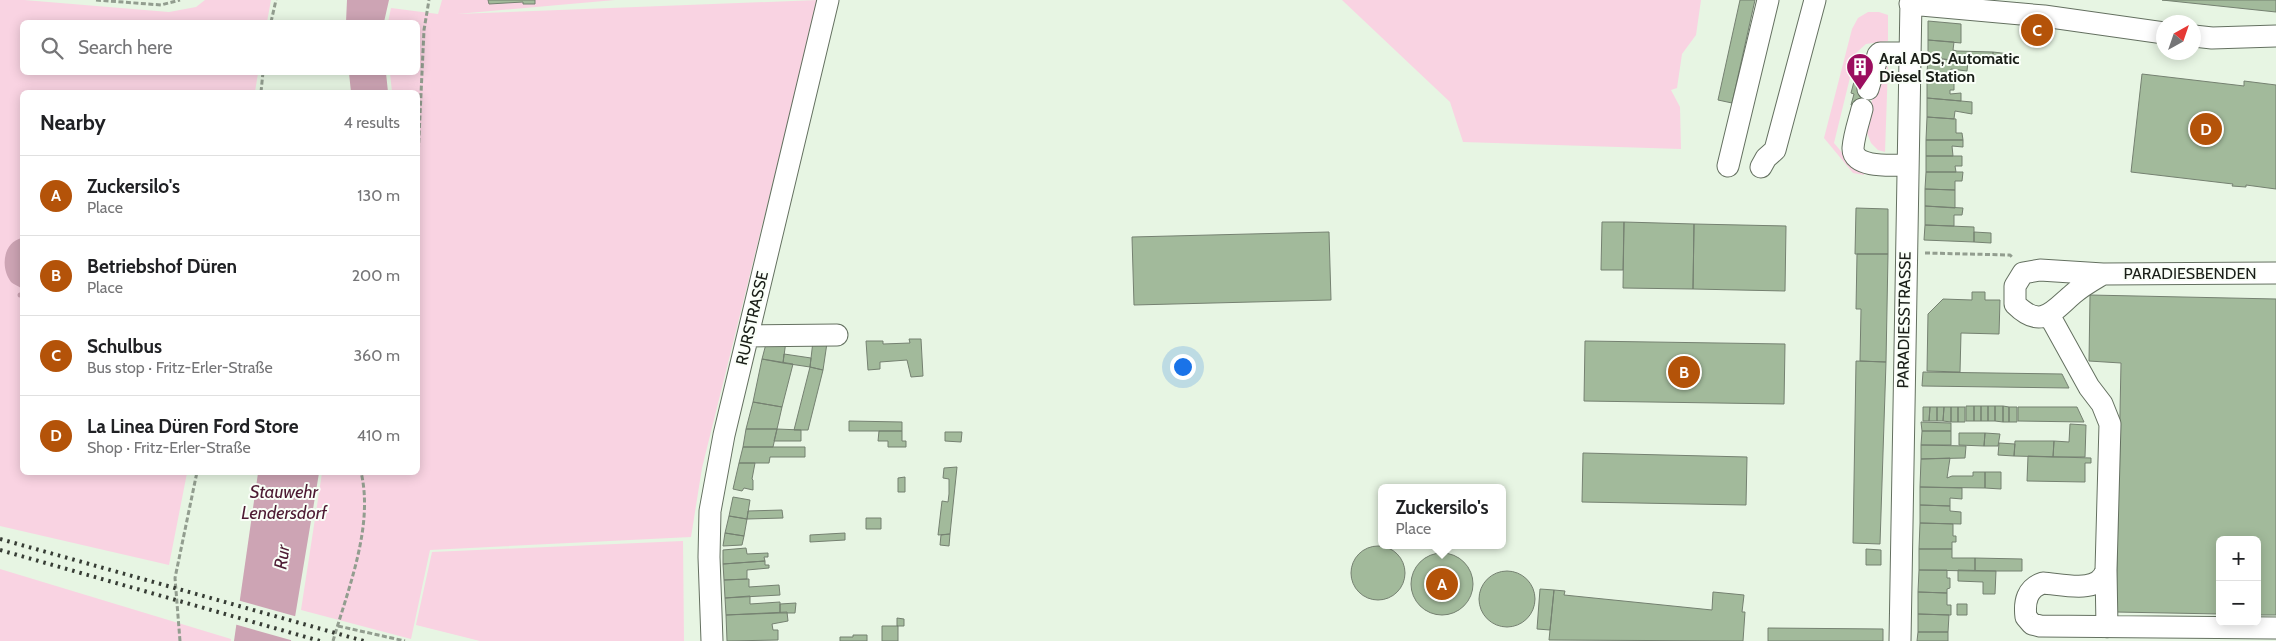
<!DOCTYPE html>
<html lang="en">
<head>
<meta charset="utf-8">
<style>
	:root { --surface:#fff; --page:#f2f2f2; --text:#202124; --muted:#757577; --line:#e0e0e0; --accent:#b45309 }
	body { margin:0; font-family:Cabin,sans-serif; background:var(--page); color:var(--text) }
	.controls { position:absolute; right:15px; bottom:15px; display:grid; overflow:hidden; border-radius:8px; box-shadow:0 2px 12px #0003 }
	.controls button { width:45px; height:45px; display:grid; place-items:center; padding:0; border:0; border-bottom:1px solid var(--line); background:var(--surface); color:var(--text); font:25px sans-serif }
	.compass { position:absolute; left:2156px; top:15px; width:45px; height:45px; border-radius:50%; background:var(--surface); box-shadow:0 2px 12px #0003; rotate:40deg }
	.you { position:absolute; left:1182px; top:366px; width:18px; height:18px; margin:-12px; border:4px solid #fff; border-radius:50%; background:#1a73e8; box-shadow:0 0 0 8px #1a73e833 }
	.badge { display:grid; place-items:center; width:32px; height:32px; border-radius:50%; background:var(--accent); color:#fff; font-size:16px; font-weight:700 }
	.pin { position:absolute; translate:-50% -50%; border:2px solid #fff; box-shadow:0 1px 5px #0006 }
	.popup { position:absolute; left:1378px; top:484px; width:128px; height:65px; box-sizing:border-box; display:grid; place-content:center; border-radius:8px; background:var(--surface); filter:drop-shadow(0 1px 4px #0005); font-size:16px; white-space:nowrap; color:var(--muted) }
	.popup b { font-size:19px; color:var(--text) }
	.popup::after { content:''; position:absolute; left:50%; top:100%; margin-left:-10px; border:10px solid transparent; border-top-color:var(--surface) }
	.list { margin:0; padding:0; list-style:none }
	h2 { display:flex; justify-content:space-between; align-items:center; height:65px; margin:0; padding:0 20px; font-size:21px }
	h2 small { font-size:16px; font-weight:400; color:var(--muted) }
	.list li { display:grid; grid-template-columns:32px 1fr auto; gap:15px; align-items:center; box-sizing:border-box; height:80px; padding:0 20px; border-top:1px solid var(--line) }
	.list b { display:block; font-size:19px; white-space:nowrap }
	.list p { margin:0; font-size:16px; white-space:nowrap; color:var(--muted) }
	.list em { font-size:16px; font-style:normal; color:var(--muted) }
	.icon { flex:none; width:28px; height:28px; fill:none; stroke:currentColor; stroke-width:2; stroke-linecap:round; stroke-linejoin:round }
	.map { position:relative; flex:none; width:2276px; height:641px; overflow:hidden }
	.search { position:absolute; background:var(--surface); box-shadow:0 2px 12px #0003; left:20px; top:20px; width:400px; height:55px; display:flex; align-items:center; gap:12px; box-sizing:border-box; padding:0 18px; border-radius:8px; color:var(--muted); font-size:19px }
	.panel { position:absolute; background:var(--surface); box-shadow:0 2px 12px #0003; left:20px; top:90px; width:400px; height:385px; border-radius:8px }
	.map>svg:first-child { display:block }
</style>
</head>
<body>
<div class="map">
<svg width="2276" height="641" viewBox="0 0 2276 641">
	<rect width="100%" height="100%" fill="#e7f5e3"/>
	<path fill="#f9d3e2" d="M0,0H24L169,12L196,7L205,0H271L267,22H22V72L258,73L255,92H22V472L187,473L169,565L0,526Z
		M442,0H615L457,14L818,0L702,468L691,537L430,550L411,639L301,610L322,473L418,472V92H392L390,73L418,72V22H388L391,8L438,14Z
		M1342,0H1701L1696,35L1682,54L1677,88L1671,90L1680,107L1681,149L1463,142L1450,102Z
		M1868,12H1879L1888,15V41L1866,44L1856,53L1834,143L1856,169L1864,170V175L1853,173L1824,138L1852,29L1858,18Z
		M1888,66L1885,152L1878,150L1871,143L1865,128L1878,76Z
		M683,541L684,641H480L416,625L432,552Z
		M0,569L231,639V641H0Z"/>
	<path fill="#cda4b4" d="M347,0H389L384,22H346Z
		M349,73H386L388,92H351Z
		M22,238V288H21C18,286 13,284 11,282C0,268 3,242 22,238Z
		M258,473H319L291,641H234Z"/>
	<path fill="#e7f5e3" d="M237,600L298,617L294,641L234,624Z"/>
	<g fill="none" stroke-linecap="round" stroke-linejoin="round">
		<path stroke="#cda4b4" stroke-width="5" d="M20,295H22"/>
	</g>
	<path fill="#a2ba9b" stroke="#758171" d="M488,0H535V4H523V2L489,4Z
		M1740,0H1755L1732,103L1718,100Z
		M2162,0H2276V12Z
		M1928,21L1961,24V43L1928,40Z
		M1928,40L1954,42L1953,50L1957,51L1993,52V63L1928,58Z
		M1993,52L2010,54V65L1993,63Z
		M1928,58L1968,61L1967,71L1951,69L1950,75L1927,73Z
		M1927,73L1950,75V83H1954V90H1950V94L1961,93V101L1927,98Z
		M1856,74L1867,77L1870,90L1865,109L1851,105L1854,94L1851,93Z
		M2142,74L2244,86V81L2276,85V189L2246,185V187L2232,186L2233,184L2131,172Z
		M1927,98L1972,102V114L1955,111L1954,119L1927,117Z
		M1927,117L1956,119V133H1962L1963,140H1926Z
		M1926,140H1963V147L1952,146L1953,156H1926Z
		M1926,156H1962V166H1955L1956,172H1926Z
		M1926,172H1963L1962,181H1955V190L1925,189Z
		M1925,189L1955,190V208L1925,206Z
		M1925,206L1963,208L1962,215H1954V226L1925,225Z
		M1856,208L1888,209V254H1855Z
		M1602,222H1624L1623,270H1601Z
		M1624,222L1694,224L1693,289L1623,288Z
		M1694,224L1786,226L1785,291L1693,289Z
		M1925,225L1974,227V242L1924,240Z
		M1329,232L1331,300L1134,305L1132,237Z
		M1974,232L1991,233V243L1974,242Z
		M1857,254H1888L1886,362L1860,361L1861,309H1856Z
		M1972,292H1985V300H2000L1999,334L1961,333L1960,372L1927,371L1928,314L1943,299L1972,300Z
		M2090,295L2276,299V615H2257V540H2220V614L2116,612L2121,363L2089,361Z
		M909,339H921L923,376L911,377L907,360L880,362V369L868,370L866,341H883V344L910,343Z
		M767,340L786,341L783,363L762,359Z
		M813,341L827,343L823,370L810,367Z
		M1585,341L1785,344L1784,404L1584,401Z
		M784,354L811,358L810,367L783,363Z
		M762,359L793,364L782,407L753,402Z
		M1856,361L1886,362L1880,544L1853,543Z
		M810,367L823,370L808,430H794Z
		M1923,372L2062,374L2069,388L1922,386Z
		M753,402L782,407L777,429H746Z
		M1966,406H1974V421H1966Z
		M1974,406H1981V421H1974Z
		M1981,406H1988V421H1981Z
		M1988,406H1995V421H1988Z
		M1995,406H2003V422L1995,421Z
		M2003,406L2009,407V422H2003Z
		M1923,407H1930L1929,421H1923Z
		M1930,407H1937V421H1929Z
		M1937,407H1944L1943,421H1937Z
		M1944,407H1951V422L1943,421Z
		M1951,407H1958V422H1951Z
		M1958,407H1965V422H1958Z
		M2009,407H2017V422H2009Z
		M2018,407H2077L2084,422L2018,421Z
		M849,421L902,422V431H849Z
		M1921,422L1951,423V431H1922Z
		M2070,424L2086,425L2085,457H2053L2054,441L2069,442Z
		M746,429H777L773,447H743Z
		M777,429L801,430V441H774Z
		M879,431H902V441H906V447H888V441H878Z
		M1922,431H1951V445H1921Z
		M945,432H962L961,442L945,441Z
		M1959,433H1985L1984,446L1959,445Z
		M1985,433L2000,434L1998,446H1984Z
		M2015,441H2054L2053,457L2014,456Z
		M1999,443L2015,444L2014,456L1998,455Z
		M1921,445L1966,446L1965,458L1921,459Z
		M743,447H805V457H770L769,463H739Z
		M1583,453L1747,457L1746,505L1582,502Z
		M2028,456L2091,458V463H2085V482L2027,481Z
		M1950,458L1947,478L1952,476H1973V472H1985V488L1920,487L1921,459Z
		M739,463H755L752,479L753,480V490L744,488L742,491L733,489Z
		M957,467L950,534L938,535L942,501L948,502L949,494V479L943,478L944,468Z
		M1985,472H2001V489L1985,488Z
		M905,477V492H898V478Z
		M1920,487L1962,488V499L1950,498V506L1920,505Z
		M733,497L750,500L747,519L729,516Z
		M1920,505L1950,506V511L1961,512V524L1920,523Z
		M782,510L783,518L747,519L748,511Z
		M729,516L747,519L744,536L725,533Z
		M866,518H881V529H866Z
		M1920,523L1953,524V536H1956V542H1952V549H1919Z
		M725,533L744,536L742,545L723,546Z
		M845,533V540L810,542V535Z
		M950,534L949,546L940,545L941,535Z
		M1351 573a27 27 0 1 1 54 0a27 27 0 1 1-54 0Z
		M746,548L747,554L768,553V557H764L765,561L723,564V550Z
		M1866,549L1881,550V565H1866Z
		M1919,549H1952V558H1975V571L1919,570Z
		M1411 584a31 31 0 1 1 62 0a31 31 0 1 1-62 0Z
		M1975,558L2022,559V571H1975Z
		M765,561V565H769V568L747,570V579L724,580L723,564Z
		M1919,570H1947V578H1950V588L1947,589V593L1918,592Z
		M1958,570L1996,571L1995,594H1983V582L1958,581Z
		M1479 599a28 28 0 1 1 56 0a28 28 0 1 1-56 0Z
		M749,579V587L779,585L780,595L725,598L724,580Z
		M1540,589L1554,590L1550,630L1537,629Z
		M1554,590L1565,591L1564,595L1712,610L1713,592L1744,595L1742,612H1745L1743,641L1549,640Z
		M1918,592L1947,593V605H1951V615L1918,614Z
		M750,596V604L780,602V613L726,615L725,598Z
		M796,603L795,613H780V604Z
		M1957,604H1967V615H1957Z
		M787,612L788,621L772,624L773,630H778V640L727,641L726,615Z
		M1918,614L1949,615L1948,632H1918Z
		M897,618L904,619V626H897Z
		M882,626H898V641H882Z
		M1768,628L1883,629V641H1768Z
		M1918,632H1948V641H1917Z
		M853,635H867V641H840V637H853Z"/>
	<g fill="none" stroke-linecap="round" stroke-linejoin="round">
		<defs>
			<path id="minor" d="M1910,4L2044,16L2164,33
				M2194,36L2212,38L2276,36
				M1868,89L1878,55L1880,53H1909
				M1862,109C1859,121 1854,135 1853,148C1852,169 1894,165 1907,165
				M1728,166L1768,0
				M1761,167L1766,158L1775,150L1815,0
				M2103,274C2093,280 2082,286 2073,294C2052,312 2041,330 2015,304V286L2023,273L2040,270L2103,274L2276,273
				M2047,315L2053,322L2089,387L2102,404L2110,424L2106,570C2100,595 2062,584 2043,583C2027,588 2024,602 2026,617L2032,624L2040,626L2276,628
				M748,336L837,335
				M2106,570L2107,627
				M712,641L709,557L710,511L724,435L828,0
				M1900,641L1911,0"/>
		</defs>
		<use href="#minor" stroke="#647060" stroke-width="23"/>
		<path stroke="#929d8f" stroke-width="3" stroke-dasharray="5 2.5" stroke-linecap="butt" d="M96,0L161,5L180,0
			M271,22L276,0
			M261,92L263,72
			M418,158L424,30L429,0
			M1925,253L2010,255L2013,258
			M338,626L405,641
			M180,641L175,578L197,472
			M333,641C348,589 374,526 361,472"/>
		<use href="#minor" stroke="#fff" stroke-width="21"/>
		<path stroke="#373d35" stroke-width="4" stroke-dasharray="2.5 5" stroke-linecap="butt" d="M0,539L364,641
			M0,550L320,641"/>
	</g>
	<defs>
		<symbol id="building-pin" viewBox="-11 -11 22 30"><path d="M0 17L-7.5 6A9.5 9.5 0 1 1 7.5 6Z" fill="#9b0e5f" stroke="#fafff8"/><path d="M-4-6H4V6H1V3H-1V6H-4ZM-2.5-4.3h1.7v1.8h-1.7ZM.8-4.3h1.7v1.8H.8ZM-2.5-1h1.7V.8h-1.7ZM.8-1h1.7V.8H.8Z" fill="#fff"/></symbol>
	</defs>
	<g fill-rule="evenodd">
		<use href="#building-pin" x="1844" y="51" width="32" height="43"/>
	</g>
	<g text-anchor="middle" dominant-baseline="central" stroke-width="4" stroke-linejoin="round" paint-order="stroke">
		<g font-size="16" font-weight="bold" fill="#1a1f18" stroke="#fafff8" text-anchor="start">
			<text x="1879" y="58">Aral ADS, Automatic<tspan x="1879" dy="18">Diesel Station</tspan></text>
		</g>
		<g font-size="16" fill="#1a1f18" stroke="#fafff8">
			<text x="2190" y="273">PARADIESBENDEN</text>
			<text transform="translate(752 318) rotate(-77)">RURSTRASSE</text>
			<text transform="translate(1904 320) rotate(-89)">PARADIESSTRASSE</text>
		</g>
		<g font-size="18" font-style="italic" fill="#4e1b33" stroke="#fafff8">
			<text x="284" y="492">Stauwehr<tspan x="284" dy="21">Lendersdorf</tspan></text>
			<text transform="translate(282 557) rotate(-82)">Rur</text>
		</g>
	</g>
</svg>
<div class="controls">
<button>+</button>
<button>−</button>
</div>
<svg class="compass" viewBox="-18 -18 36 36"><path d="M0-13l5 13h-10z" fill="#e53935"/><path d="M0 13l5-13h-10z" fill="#757577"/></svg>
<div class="you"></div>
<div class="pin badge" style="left:1442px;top:584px">A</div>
<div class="popup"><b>Zuckersilo's</b>Place</div>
<div class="pin badge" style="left:1684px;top:372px">B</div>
<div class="pin badge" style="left:2037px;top:30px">C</div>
<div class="pin badge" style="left:2206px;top:129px">D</div>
<div class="search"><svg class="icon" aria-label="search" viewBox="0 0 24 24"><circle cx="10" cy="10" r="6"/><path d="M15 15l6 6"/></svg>Search here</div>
<section class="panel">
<h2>Nearby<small>4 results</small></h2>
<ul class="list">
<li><span class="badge">A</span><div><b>Zuckersilo's</b><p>Place</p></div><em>130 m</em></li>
<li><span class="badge">B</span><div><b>Betriebshof Düren</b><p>Place</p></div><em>200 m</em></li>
<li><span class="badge">C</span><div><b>Schulbus</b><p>Bus stop · Fritz-Erler-Straße</p></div><em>360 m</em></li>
<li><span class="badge">D</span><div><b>La Linea Düren Ford Store</b><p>Shop · Fritz-Erler-Straße</p></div><em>410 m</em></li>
</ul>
</section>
</div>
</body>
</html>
